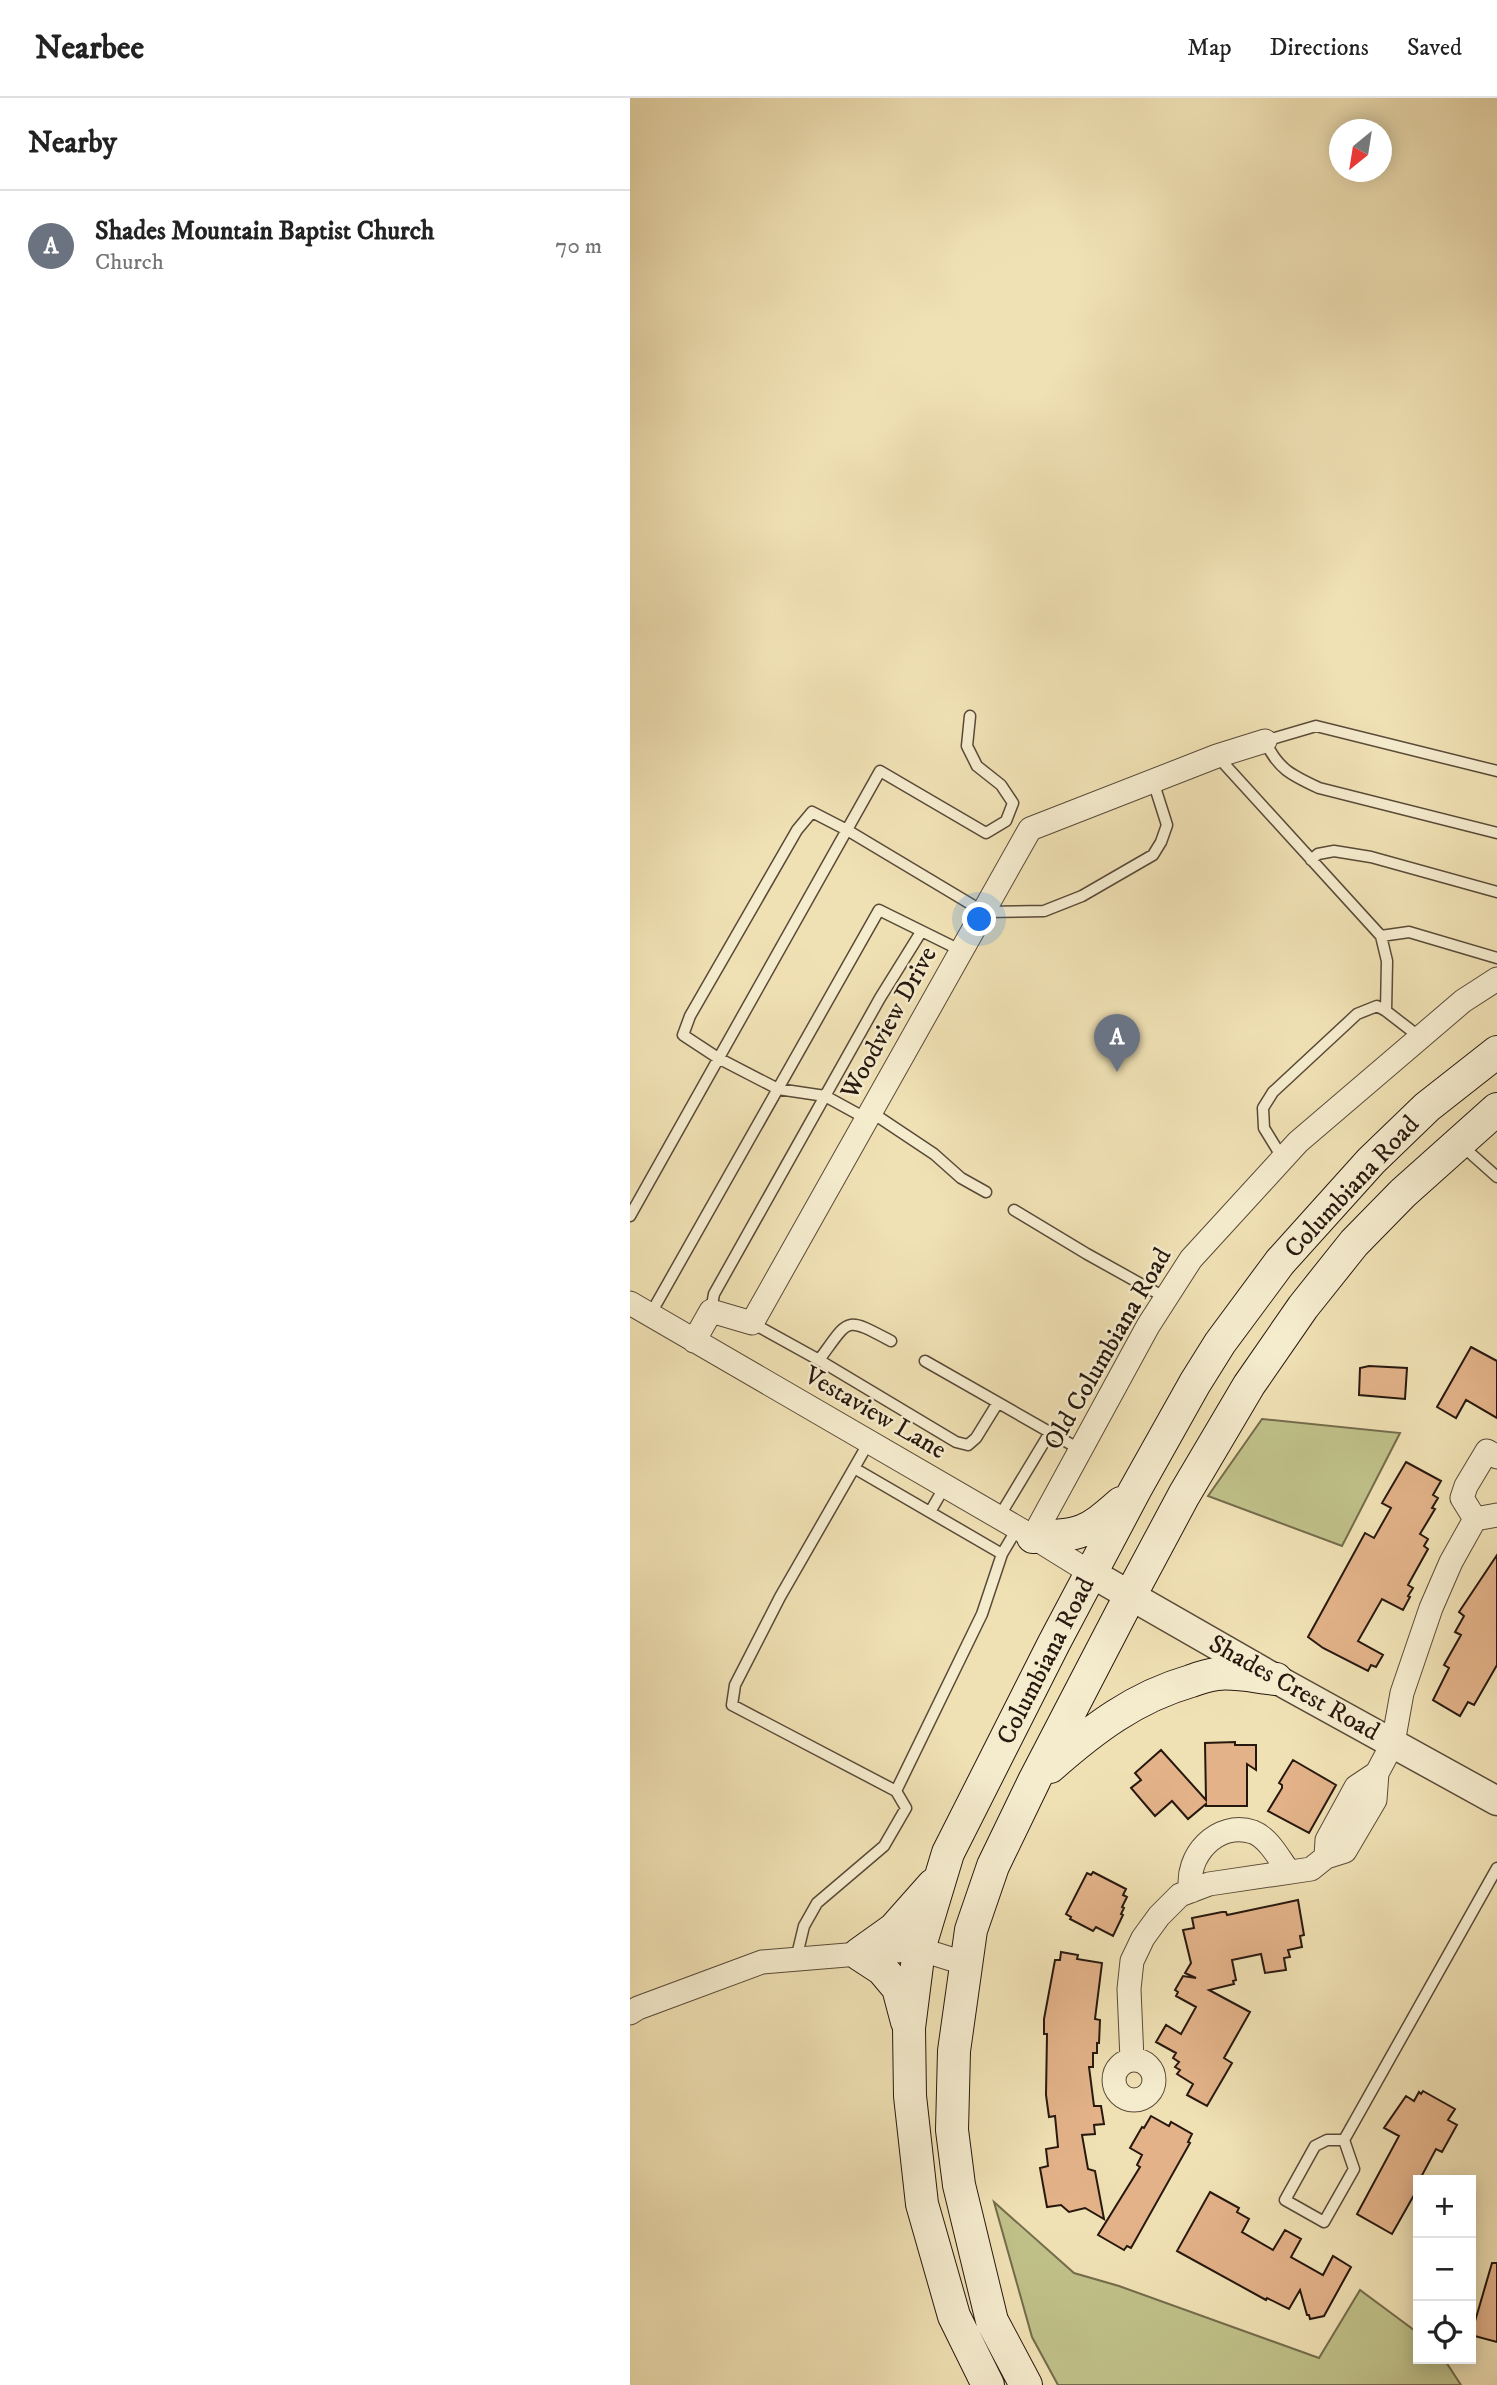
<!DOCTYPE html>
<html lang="en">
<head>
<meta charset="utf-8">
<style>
	:root { --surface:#fff; --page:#f2f2f2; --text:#222; --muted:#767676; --line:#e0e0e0; --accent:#7c3aed }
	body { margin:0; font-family:"IM FELL DW Pica",serif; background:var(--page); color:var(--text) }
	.controls { position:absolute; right:21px; bottom:21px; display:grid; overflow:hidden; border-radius:0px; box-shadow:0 4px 18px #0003 }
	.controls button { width:63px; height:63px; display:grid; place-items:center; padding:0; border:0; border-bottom:2px solid var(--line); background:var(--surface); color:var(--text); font:35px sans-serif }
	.compass { position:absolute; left:699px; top:21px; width:63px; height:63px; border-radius:50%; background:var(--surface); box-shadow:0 4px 18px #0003; rotate:210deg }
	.you { position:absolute; left:350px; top:822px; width:24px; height:24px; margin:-18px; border:5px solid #fff; border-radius:50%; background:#1a73e8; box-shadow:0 0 0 10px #1a73e833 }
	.badge { display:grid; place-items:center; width:46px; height:46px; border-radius:50%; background:var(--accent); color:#fff; font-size:23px; font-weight:700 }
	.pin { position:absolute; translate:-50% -58px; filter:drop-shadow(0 2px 4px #0008) }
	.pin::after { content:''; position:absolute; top:37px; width:24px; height:21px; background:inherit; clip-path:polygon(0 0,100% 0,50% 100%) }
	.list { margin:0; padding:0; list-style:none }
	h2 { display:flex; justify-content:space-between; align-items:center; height:91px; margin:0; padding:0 28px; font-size:30px }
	h2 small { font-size:23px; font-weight:400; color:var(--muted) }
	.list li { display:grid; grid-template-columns:46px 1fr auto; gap:21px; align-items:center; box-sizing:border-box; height:112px; padding:0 28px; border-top:2px solid var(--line) }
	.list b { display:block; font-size:26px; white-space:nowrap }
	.list p { margin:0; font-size:23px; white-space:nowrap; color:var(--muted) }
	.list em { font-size:23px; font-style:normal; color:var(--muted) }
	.icon { flex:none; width:38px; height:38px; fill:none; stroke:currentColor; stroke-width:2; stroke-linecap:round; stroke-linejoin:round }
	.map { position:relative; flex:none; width:867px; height:2287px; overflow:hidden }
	header { display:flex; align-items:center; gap:42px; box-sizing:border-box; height:98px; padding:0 35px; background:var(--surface); border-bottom:2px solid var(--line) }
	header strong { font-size:33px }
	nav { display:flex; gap:38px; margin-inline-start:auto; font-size:24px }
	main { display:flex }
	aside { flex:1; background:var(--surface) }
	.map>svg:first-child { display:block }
</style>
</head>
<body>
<header>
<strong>Nearbee</strong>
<nav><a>Map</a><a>Directions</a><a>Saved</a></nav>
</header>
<main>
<aside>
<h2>Nearby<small></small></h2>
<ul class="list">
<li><span class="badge" style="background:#6b7280">A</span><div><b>Shades Mountain Baptist Church</b><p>Church</p></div><em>70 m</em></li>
</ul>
</aside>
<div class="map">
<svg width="867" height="2287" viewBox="0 0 867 2287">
	<rect width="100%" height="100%" fill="#f0e1b4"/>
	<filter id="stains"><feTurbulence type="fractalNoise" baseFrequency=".00286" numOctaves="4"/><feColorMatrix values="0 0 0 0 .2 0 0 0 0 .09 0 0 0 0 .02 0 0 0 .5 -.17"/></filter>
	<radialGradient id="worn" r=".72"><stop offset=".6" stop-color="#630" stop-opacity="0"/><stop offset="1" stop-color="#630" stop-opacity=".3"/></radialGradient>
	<path fill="#c0c189" stroke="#746c4c" stroke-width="2" d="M632,1321L770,1335L712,1448L578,1398Z
		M364,2104L444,2175L489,2188L689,2260L730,2192L788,2235V2261H814L831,2287H428L402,2239Z"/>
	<path fill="#e3b289" stroke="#27180f" stroke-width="2" d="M841,1249L867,1263V1320L836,1302L826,1320L807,1309Z
		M739,1268L777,1270L775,1301L729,1297L730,1270Z
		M776,1364L811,1383L803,1397L808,1400L802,1410L805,1411L790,1436L798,1441L794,1448L798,1451L778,1487L783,1490L778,1498L780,1499L773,1512L752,1501L728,1543L753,1557L746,1569L741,1567L738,1573L693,1550L678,1539L735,1435L744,1440L761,1410L752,1405Z
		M867,1457V1567L844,1607L838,1604L830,1618L803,1602L819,1570L814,1567L831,1537L825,1534L834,1518L829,1514Z
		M605,1644V1647H626V1672L617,1666V1708H576V1706L558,1721L542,1703L525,1718L501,1690L511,1682L505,1675L531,1652L576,1702L575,1645Z
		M663,1662L706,1687L679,1735L638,1713L652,1690V1687L649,1685Z
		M463,1774L496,1791L493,1797L497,1799L492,1809L494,1810L491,1816L493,1817L483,1838L466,1829L463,1833L440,1821L441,1819L436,1816L457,1775L461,1777Z
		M668,1802L674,1837L670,1838L672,1849L658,1852L660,1859L654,1860L656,1872L635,1875L631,1856L602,1862L606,1882L603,1883L604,1886L579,1892L620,1914L594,1960L602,1965L577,2008L557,1997L563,1986L547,1976L550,1972L545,1969L549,1964L543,1960L546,1955L526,1944L536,1927L551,1936L566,1909L546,1898L548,1894L545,1892L553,1878L566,1880L555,1875L561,1865L553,1832L564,1830L562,1820L592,1814H596L597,1817Z
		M431,1854L448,1857L447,1861L472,1865L465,1921L470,1922L469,1945H467V1955H463V1969H459L464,2008H471L474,2026L464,2027L465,2036L452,2037L458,2071L465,2073L474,2121L455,2110L439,2114L431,2107L417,2109L410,2070L418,2068L416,2051L428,2049L425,2018L419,2019L416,1997L417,1936H414V1921L425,1862H430Z
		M793,1993L825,2011L818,2022L827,2027L812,2054L806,2051L790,2081L792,2082H788V2090L762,2136L727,2116L769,2038L754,2030L776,1998L784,2003L789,1994L791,1996Z
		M521,2018L539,2028L541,2024L562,2036L558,2044L560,2045L501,2150L497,2148L494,2152L468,2137L510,2069L507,2067L512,2057L500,2050L512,2029L514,2030Z
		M580,2094L609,2110L607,2114L619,2121L612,2134L643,2152L655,2132L671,2141L661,2159L693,2177L703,2158L721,2169L694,2218L680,2221L679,2217H677L670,2192L659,2211L637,2200L636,2202L547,2153Z
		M862,2165H867V2244L841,2237Z"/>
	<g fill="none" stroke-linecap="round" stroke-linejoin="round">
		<defs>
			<path id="service" d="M587,658L751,838
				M867,673L686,628L635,643C648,671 661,677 689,690L867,735
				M681,762L688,756L704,753L741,759L867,794
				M756,913L757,863L751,838L779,834L867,860
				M241,1014L304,1056L331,1080L356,1094
				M237,1021L195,998L148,991L88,960L53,937L60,918L167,732L182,714L217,732L354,814L414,813L452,798L523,757L531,744L537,727L523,683
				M830,1046L867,1079
				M653,1061L634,1030L633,1010L643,994L727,916L747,908L756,913L791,940
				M384,1112L457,1156L536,1200
				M0,1118L250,673L356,735L376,723L383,705L371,687L347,668L337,648L340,618
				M81,1213L84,1196L250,900L291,834
				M20,1217L249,812L332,853
				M122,1225L189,1262C220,1220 214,1218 261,1243
				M189,1262L326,1344L338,1347L346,1340L367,1306
				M295,1263L451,1352
				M224,1370L372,1456L352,1516L266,1693
				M300,1414L315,1388
				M369,1419L419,1336
				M372,1456L388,1429
				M166,1861L174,1828L187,1805L254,1748L276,1710L266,1693L102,1607L105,1587L150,1499L239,1344
				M697,2042H714L724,2071L694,2124L655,2102L685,2048Z
				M714,2042L867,1770"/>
			<path id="minor" d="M0,1205L403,1439L461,1475
				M64,1243L81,1213L122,1225L400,731L587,658L635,643
				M845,1421L832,1400L836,1388L857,1353L867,1359
				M845,1421L867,1417
				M403,1439L518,1228L561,1161L668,1044L833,903L867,881
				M696,1759L697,1742L726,1689L747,1675
				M561,1793C554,1758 588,1722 623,1734C639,1740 650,1762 659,1774
				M0,1915L8,1910L132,1864L289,1851L337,1866
				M484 1982a20 20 0 1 1 40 0a20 20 0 1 1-40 0Z
				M502,1962L499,1891L502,1863L513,1840L529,1818L550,1797L579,1786L681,1771L696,1759L715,1753L745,1702L747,1675L763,1645L772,1595L801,1510L821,1464L845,1421"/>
			<path id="tertiary" d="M461,1475L646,1581L867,1703"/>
			<path id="secondary" d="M403,1439C451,1437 456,1436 491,1405
				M420,1669C463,1631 505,1599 561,1583C569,1580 578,1577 587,1576C607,1574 626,1579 646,1581
				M277,1924L268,1890L252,1871L229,1856L264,1831L303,1787
				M358,2287L324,2218L292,2106L280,1998L279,1930L289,1851L318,1755L424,1545L505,1392L565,1285L590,1245L650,1164L741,1063L797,1009L867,954
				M396,2287L362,2223L329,2087L322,2032L324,1953L341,1832L363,1768L405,1681L500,1498L554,1397L619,1287L673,1209L724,1145L773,1095L867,1011"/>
		</defs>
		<use href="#service" stroke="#594a38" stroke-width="13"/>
		<use href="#minor" stroke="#594a38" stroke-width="25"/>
		<use href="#tertiary" stroke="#594a38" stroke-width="31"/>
		<use href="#secondary" stroke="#27180f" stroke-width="34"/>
		<use href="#service" stroke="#f5ecce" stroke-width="10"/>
		<use href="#minor" stroke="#f5ecce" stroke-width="23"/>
		<use href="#tertiary" stroke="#f5ecce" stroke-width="28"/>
		<use href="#secondary" stroke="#f5ecce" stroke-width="32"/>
	</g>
	<g text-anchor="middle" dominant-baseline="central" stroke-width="5" stroke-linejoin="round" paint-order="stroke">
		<g font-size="26" fill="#27180f" stroke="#f5ecce">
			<text transform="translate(259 925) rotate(-61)">Woodview Drive</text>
			<text transform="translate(722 1089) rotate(-47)">Columbiana Road</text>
			<text transform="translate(478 1251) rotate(-60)">Old Columbiana Road</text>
			<text transform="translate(245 1315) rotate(30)">Vestaview Lane</text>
			<text transform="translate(416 1563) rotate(-63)">Columbiana Road</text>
			<text transform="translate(664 1590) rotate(29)">Shades Crest Road</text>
		</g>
	</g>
	<rect width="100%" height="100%" filter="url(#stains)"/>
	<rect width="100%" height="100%" fill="url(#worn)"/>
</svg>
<div class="controls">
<button>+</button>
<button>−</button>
<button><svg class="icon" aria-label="locate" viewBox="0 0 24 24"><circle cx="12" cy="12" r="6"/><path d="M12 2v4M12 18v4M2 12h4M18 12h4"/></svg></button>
</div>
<svg class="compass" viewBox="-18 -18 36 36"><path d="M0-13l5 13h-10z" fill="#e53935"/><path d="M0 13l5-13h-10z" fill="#767676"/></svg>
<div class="you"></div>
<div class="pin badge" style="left:487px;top:974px;background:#6b7280">A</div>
</div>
</main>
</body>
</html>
